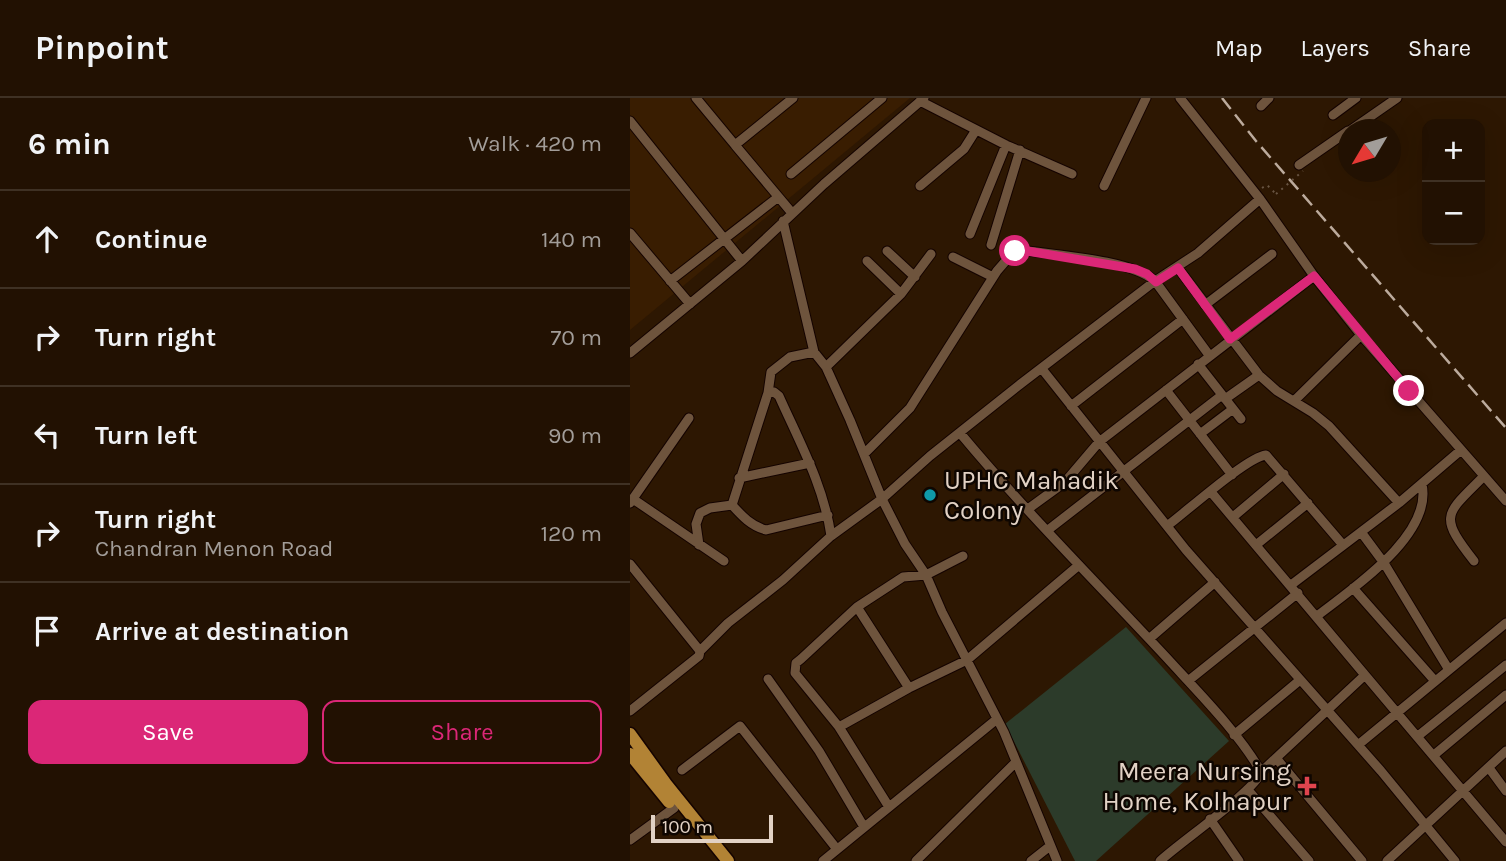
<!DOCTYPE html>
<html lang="en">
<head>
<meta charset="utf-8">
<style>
	:root { --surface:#221102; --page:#2a1a0c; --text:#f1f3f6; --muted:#a29d99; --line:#3f3124; --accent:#db2777 }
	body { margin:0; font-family:Karla,sans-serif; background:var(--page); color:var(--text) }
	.controls { position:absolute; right:21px; top:21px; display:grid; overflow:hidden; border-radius:14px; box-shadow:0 7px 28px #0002 }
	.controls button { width:63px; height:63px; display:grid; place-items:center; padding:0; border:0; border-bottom:2px solid var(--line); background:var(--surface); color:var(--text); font:35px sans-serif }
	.compass { position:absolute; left:708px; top:21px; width:63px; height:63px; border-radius:50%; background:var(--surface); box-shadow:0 7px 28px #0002; rotate:232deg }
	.scale { position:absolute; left:21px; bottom:18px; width:122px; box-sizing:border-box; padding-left:7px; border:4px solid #e2d2c5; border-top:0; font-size:19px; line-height:24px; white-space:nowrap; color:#e2d2c5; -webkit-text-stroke:5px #0e0601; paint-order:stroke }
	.stop { position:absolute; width:21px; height:21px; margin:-16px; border:5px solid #db2777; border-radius:50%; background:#fff }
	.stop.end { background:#db2777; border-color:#fff; box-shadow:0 2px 7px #0008 }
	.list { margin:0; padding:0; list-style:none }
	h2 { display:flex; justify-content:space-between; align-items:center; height:91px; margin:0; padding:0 28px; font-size:30px }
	h2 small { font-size:23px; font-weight:400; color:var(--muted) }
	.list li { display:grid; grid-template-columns:46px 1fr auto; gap:21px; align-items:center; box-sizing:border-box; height:98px; padding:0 28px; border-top:2px solid var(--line) }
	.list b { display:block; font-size:26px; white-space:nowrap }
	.list p { margin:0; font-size:23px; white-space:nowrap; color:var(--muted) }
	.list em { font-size:23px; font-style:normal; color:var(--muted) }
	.actions { display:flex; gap:14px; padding:21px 28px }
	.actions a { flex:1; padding:16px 0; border:2px solid var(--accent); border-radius:14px; text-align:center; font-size:24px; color:var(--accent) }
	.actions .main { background:var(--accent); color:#fff }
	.icon { flex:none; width:38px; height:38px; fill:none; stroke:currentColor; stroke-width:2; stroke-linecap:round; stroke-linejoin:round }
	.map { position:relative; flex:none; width:876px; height:763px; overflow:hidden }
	header { display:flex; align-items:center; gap:42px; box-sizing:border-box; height:98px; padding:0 35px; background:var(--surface); border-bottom:2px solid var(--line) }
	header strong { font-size:33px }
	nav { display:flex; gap:38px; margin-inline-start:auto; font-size:24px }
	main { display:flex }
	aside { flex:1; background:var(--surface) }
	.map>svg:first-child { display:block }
</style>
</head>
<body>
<header>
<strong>Pinpoint</strong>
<nav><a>Map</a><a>Layers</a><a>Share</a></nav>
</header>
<main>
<aside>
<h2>6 min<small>Walk · 420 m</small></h2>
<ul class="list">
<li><svg class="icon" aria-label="ahead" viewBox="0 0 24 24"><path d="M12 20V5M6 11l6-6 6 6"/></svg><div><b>Continue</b></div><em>140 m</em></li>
<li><svg class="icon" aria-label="right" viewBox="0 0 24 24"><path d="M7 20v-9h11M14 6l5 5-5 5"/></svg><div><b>Turn right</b></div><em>70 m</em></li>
<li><svg class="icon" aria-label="left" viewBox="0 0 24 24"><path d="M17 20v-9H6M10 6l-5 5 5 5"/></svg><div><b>Turn left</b></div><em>90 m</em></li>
<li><svg class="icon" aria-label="right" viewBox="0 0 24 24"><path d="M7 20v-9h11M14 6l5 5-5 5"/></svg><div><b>Turn right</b><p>Chandran Menon Road</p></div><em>120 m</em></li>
<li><svg class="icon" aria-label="arrive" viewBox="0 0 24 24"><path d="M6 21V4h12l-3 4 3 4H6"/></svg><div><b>Arrive at destination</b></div></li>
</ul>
<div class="actions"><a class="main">Save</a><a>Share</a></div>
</aside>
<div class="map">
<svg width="876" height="763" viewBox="0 0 876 763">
	<rect width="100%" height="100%" fill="#2d1702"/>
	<path fill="#391d01" d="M0,0H280L0,232Z"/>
	<path fill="#2c3b2a" d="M496,529L599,643L466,763H445L375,626Z"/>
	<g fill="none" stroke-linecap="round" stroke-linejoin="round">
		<defs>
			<path id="minor" d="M66,0L105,47L163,0
				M550,0L630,101L684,178L731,237L876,403
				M290,3L376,47L442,76
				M631,8L639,0
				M703,17L726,0
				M0,23L112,163
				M721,32L767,0
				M105,47L162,115
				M669,67L718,33
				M161,76L252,0
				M290,88L334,51L346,32
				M474,88L516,0
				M153,123L184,254L196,269L220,322L252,401L275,446L296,477L312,514L374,634L427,763
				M0,135L60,206
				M340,136L376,47
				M361,147L390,52
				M257,153L285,179
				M323,159L363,179
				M237,163L271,196
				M548,170L629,277L647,293L683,315L699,328L769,405
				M40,183L147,100
				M575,207L642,156
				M0,255L112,163L194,86L294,0
				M568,266L611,321
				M196,269L271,196L301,156
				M412,271L556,452L751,673L825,763
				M536,292L602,377
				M138,295L141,274L160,259L184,254
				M595,301L629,277
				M664,303L731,237
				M441,308L553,221
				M330,335C395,413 467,485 536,559C566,592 610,636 631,674C626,692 549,745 530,763
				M570,336L603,311
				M235,355L280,310L367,173L380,158L391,152C425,157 502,162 525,183L579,257
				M109,380L180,365
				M581,394L735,577
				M3,401L94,463
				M0,405L59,320
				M102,407L137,298L138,295L144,294L149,298C169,343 194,388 201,438
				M102,407C112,418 121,428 136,432L198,417
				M398,411L435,384L469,344L684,178
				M603,419L654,376
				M537,428C556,414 617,359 636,357L713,447
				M418,432L592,297
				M731,434L754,465L819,572
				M69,447L66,426L70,415L80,410L102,407
				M626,447L678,405
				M333,458L296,477L273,479L227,509L279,590L337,562L449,467
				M844,463C808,417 815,417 854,378
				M0,466L70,553
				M661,487L769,405L831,352
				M723,490L805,583
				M687,518C723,490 803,437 792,386
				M519,541L585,484
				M138,581L189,653L234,729
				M558,583L668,495
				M0,613L69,558L70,553L98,525L153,482L201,438L252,401L300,358L388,288L525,183L568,155L630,101
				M209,629L165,575L166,565L171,561L227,509
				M604,637L670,582
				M788,638L876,567
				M728,647L876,525
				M804,657L876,597
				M646,660L732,763
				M859,670L876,693
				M52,672L110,628L206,750
				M631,674L735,577L876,744
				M618,692L679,763
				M259,709L209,629L279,590
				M580,721L609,763
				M0,742L44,710
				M193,763L367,621
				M286,763L386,664
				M401,763L420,748
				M757,763L876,653"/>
			<path id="highway" d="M0,636L36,686L98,763
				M0,656L39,704"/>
		</defs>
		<use href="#minor" stroke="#140300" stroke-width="11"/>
		<use href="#highway" stroke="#140300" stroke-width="15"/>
		<path stroke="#685442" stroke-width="2" stroke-dasharray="2 5" stroke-linecap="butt" d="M632,90L637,87L646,96"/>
		<use href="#minor" stroke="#6e543d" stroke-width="9"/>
		<use href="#highway" stroke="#b28335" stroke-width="12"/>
		<path stroke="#bcab9d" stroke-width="2.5" stroke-dasharray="14 7" stroke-linecap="butt" d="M592,0L626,43L876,330"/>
		<path stroke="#685442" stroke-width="2" stroke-dasharray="2 5" stroke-linecap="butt" d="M646,96L673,73"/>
	</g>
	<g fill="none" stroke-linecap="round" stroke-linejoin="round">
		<path stroke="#db2777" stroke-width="9" d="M385,153L391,152L505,171L517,176L526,184L548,170L600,241L684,178L779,293"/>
	</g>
	<circle fill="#0f9aa8" stroke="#0e0601" stroke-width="2.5" cx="300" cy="397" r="7"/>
	<path fill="#e0444e" stroke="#0e0601" stroke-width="2.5" d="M673.5 677.5h7v7h7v7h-7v7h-7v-7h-7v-7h7z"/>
	<g text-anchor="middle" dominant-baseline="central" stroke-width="5" stroke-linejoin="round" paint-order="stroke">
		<g font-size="26" fill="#e2d2c5" stroke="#0e0601" text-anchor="start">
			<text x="314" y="382">UPHC Mahadik<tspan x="314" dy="30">Colony</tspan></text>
			<text x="661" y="673" text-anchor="end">Meera Nursing<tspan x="661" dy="30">Home, Kolhapur</tspan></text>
		</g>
	</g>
</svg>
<div class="controls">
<button>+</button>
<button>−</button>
</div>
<svg class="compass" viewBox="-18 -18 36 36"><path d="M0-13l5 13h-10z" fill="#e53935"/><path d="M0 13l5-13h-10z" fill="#a29d99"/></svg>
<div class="scale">100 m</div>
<div class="stop" style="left:385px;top:153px"></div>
<div class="stop end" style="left:779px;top:293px"></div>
</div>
</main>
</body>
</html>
